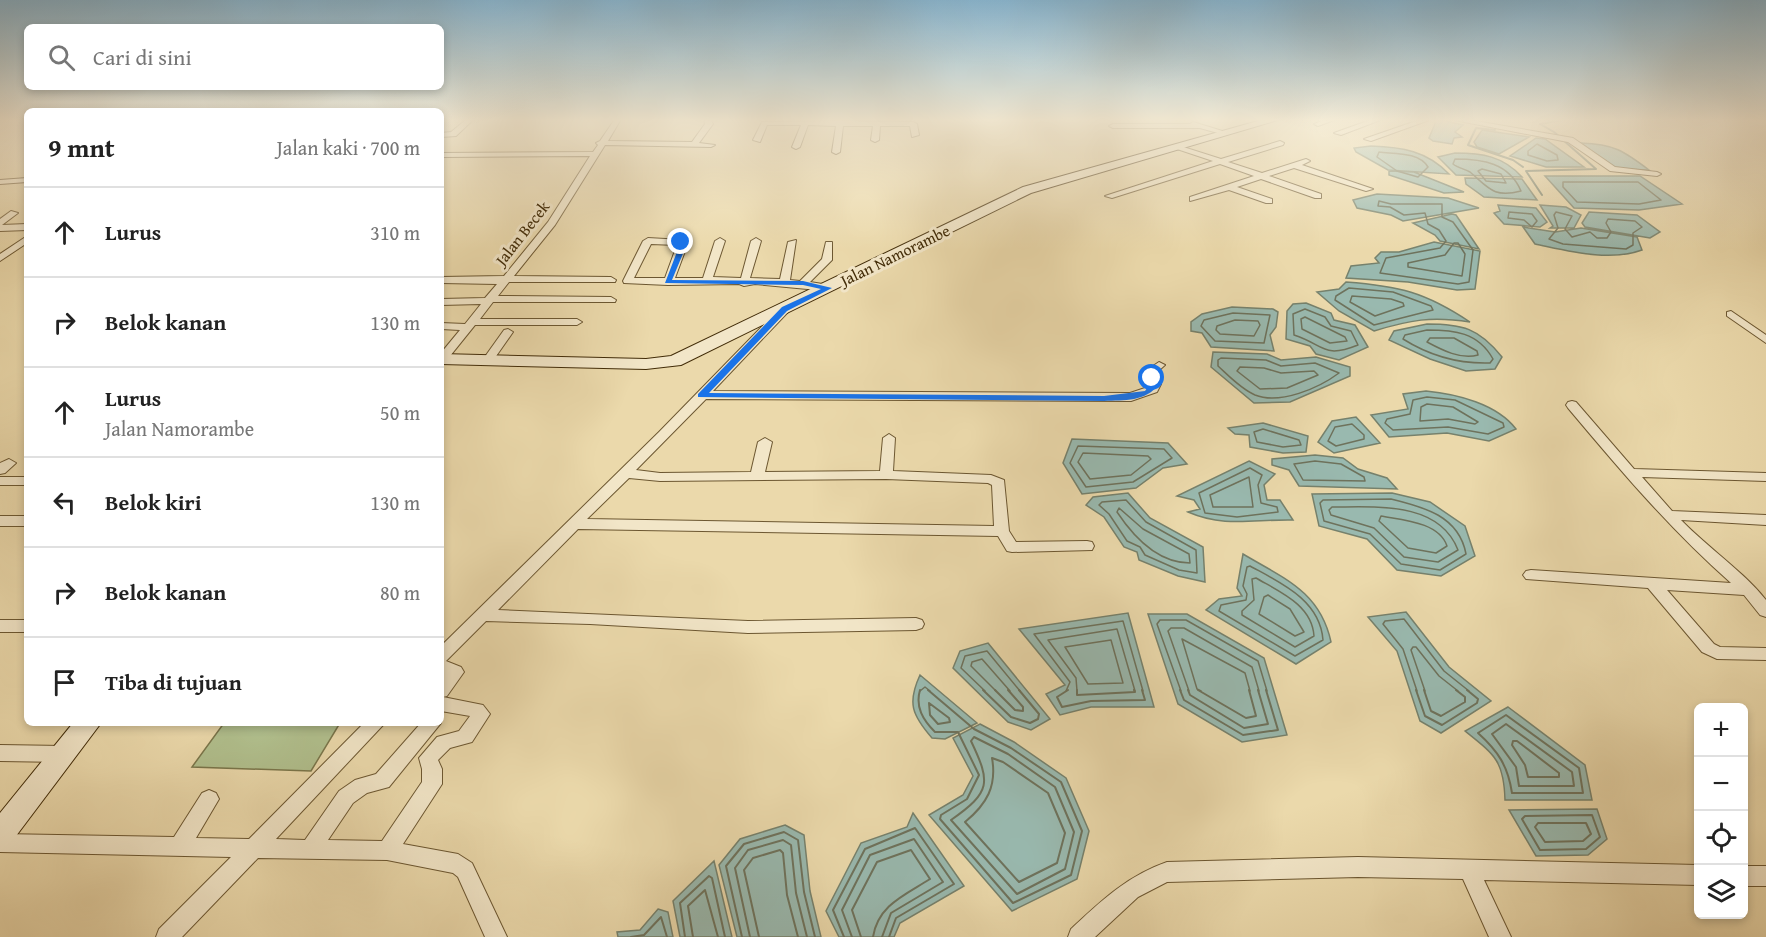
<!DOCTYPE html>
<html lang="id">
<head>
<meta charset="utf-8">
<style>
	:root { --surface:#fff; --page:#f2f2f2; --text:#222; --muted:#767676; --line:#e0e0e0 }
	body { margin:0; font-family:"Gentium Book Plus",serif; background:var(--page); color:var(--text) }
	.controls { position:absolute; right:18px; bottom:18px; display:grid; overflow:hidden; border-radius:9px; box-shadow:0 3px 9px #0003 }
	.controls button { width:54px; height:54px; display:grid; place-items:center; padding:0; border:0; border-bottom:2px solid var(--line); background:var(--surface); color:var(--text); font:30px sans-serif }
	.stop { position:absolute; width:18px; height:18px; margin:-14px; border:4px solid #1a73e8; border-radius:50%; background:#fff }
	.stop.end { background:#1a73e8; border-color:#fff; box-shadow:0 2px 6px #0008 }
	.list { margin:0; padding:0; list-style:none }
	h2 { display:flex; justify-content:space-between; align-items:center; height:78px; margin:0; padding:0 24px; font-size:26px }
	h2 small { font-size:20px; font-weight:400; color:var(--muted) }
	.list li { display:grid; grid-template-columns:39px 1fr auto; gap:18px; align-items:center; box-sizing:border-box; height:90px; padding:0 24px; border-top:2px solid var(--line) }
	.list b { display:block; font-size:22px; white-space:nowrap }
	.list p { margin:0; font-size:20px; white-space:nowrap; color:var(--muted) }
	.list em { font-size:20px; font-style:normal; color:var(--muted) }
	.icon { flex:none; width:33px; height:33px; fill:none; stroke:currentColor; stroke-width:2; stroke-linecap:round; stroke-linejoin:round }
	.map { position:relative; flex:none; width:1766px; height:937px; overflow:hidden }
	.search { position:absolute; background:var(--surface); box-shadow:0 3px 9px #0003; left:24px; top:24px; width:420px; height:66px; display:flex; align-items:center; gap:15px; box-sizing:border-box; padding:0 21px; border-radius:9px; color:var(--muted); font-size:22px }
	.panel { position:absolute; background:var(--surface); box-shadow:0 3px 9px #0003; left:24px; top:108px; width:420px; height:618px; border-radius:9px }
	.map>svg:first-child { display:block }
</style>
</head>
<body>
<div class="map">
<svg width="1766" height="937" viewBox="0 0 1766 937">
	<rect width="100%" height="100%" fill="#ebd9ab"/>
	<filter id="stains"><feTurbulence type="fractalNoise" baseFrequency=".00333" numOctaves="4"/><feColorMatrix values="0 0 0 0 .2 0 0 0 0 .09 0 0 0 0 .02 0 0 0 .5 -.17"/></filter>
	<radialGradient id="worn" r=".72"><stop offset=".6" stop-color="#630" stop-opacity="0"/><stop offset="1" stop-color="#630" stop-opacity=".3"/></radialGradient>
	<path fill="#b1c08e" stroke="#7a764b" stroke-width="1.5" d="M224,723H340L311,771L192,767Z"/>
	<path fill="#99b9af" stroke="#76816c" stroke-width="1.5" d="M1437,119L1463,125L1455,132L1462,137L1454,138L1452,144L1433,141L1429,138Z
		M1482,130L1529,137L1499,154L1477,147L1474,142Z
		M1536,138L1545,139L1584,167H1546L1510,156Z
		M1581,143C1614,144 1624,151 1649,170L1615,169Z
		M1371,146C1402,147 1427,151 1449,174L1388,170L1356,152L1354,148Z
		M1455,153C1482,153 1503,156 1522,177L1456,175L1438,157Z
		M1389,171L1414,172L1464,192L1444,193L1389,175Z
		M1545,176H1640L1682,204L1639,210L1574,208Z
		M1465,178L1522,179L1537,200L1484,197L1466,184Z
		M1377,194L1448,198L1479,208L1403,221L1391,215L1357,208L1353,200Z
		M1498,205L1536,208L1547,222L1540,227L1504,224L1494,213L1500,211Z
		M1540,205L1566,207L1581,215L1574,228H1550L1553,226Z
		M1589,212L1637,215L1660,232L1650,238L1585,227L1582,223Z
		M1452,214L1456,215L1479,249L1440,241L1435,235L1413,223Z
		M1523,227L1555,232L1581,228L1637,237L1642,250C1609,262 1569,251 1535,244Z
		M1434,242L1480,251L1475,289L1457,290L1408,282L1346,278L1351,266L1379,263L1375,258L1381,252H1399Z
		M1346,282C1399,286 1425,292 1470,322C1431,316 1410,320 1374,331L1339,311L1317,292L1339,289Z
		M1306,303L1331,313L1334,320L1355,325L1368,347L1339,360L1316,354L1310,346L1286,339L1287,311L1293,304Z
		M1232,307L1273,309L1278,312L1276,327L1270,335L1274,351L1211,347L1202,333L1191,331V322L1202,314Z
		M1427,324C1462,324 1479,328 1502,357L1495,369L1466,371L1430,359L1389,340L1394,331Z
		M1213,352L1267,354L1281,360L1316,357L1350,367V376L1290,402L1254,403L1211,367Z
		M1426,391C1457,394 1497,404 1516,429L1489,441L1447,433L1389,437L1371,415L1408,409L1403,394Z
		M1356,417L1380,443L1334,453L1318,442L1332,421Z
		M1263,423L1308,436L1306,452L1283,453L1250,447L1249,435L1235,434L1228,428Z
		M1072,439L1168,443L1187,464L1163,468L1136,488L1082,494L1063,463Z
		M1315,455L1343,458L1358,469L1387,478L1397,489L1299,486L1289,470L1272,465V459Z
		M1249,461L1275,474L1264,485L1267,500H1280L1293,520C1254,519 1225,528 1188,512L1200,509L1194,500L1177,496Z
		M1128,493L1150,518L1203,547L1205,582L1178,576L1139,560L1137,552L1124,547L1104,517L1086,505L1093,497Z
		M1392,493L1430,502L1465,526L1475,556L1441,576L1397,570L1367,539L1319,526L1312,494Z
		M1243,554C1283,578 1320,591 1331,642L1296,664L1206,610L1219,599L1242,596L1237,588Z
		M1406,612L1449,667L1491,701L1441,733L1420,721L1397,651L1368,617Z
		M1128,613L1154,707H1091L1060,715L1046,694L1065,685L1019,629Z
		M1148,614H1187L1264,658L1287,735L1242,742L1178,704Z
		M988,643L1050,719L1031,730L1008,722L953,668L960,651Z
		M920,675L977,723L945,739L932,738C912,715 907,703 920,675Z
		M1508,707L1585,765L1592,800H1505C1504,761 1495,755 1465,731Z
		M980,724L1014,742L1066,778L1089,831L1077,879L1012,911L929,815L963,795L973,776L953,738Z
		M1597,809L1607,839L1588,855L1536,856L1509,810Z
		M913,813L964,886L900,923L894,937H839L826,911L861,843L907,827Z
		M785,825L804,835L810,891L821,937H737L719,865L740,839Z
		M714,861L732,937H680L673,901Z
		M658,909L668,912L673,937H618L617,932L640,930Z"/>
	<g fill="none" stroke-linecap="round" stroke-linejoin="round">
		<path stroke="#6e725c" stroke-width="1.5" d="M1537,144L1557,155L1558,160L1547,161L1528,155V151Z
			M1379,152C1395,154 1419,152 1428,167L1418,177L1397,171L1377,157Z
			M1455,159C1483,159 1509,163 1521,191C1493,198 1489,188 1470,172C1465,169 1458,168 1453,164Z
			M1482,169L1501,174L1506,183L1486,181L1478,171Z
			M1563,182H1638L1661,200L1639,204L1577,202L1563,187Z
			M1379,201L1391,204H1442V217L1453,222L1473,250L1469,282L1458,284L1380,273L1386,258L1440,248L1446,241L1439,230L1428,224L1425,213L1404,215L1390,207L1378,206Z
			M1509,212L1532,214L1537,221L1532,227L1524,220L1508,218Z
			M1556,212L1572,216L1565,229L1572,237L1590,232L1597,238H1607L1611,232L1606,223L1608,219L1635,221L1642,227L1633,233V245L1626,249L1563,244L1549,239L1558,228L1554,215Z
			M1454,243H1458L1465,254L1462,276L1408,267V263L1445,255Z
			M1349,288L1393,292L1431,306L1433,310L1374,325L1335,300L1336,296Z
			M1352,296L1391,299L1403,303L1404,306L1375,316L1350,302Z
			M1305,309L1325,317L1331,326L1351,331L1358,345C1323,359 1325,345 1294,335L1293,314Z
			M1233,313L1270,315L1264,343L1215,341L1201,326L1204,320Z
			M1305,317L1345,337L1347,341L1330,343L1302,329L1301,319Z
			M1235,320L1258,321L1260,325L1254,336L1220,334L1216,330L1217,326Z
			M1427,330C1454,330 1478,332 1493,359L1490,363C1458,364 1430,356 1403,339L1405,335Z
			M1430,338H1454L1477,351L1478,355C1461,360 1442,350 1427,342Z
			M1221,358L1266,360L1281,366L1315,363L1339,373C1319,388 1280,405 1255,395C1241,389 1229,376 1218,366V360Z
			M1240,367L1264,368L1281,373L1314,371L1318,375L1287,388L1260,389L1237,371Z
			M1427,397L1455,400L1503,423L1504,427L1488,434L1448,427L1393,430L1385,423L1387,419L1410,414L1413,400Z
			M1427,404L1453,407L1478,422L1475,424L1448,419L1420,421L1421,407Z
			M1352,424L1364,435V439L1336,446L1328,441L1335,427Z
			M1263,429L1299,440L1301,445L1283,447L1257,442L1254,432Z
			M1078,446L1164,449L1172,458L1133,482L1086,487L1070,463Z
			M1083,453L1148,456L1151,459L1131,475L1090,479L1078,462Z
			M1315,461L1341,464L1364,477L1365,481L1303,480L1294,464Z
			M1250,468L1262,475L1258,485L1261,503L1277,507L1278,512L1237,517L1205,513L1199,493Z
			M1249,477L1253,507H1213L1210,495Z
			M1391,499C1424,507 1459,516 1466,554L1440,570L1401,564L1370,534L1324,521L1320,503L1323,500Z
			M1126,500L1146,522L1196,550L1197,573L1179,570L1145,555L1140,547L1127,541L1109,514L1099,505L1102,502Z
			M1332,507C1376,507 1439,501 1458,550L1438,562L1404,557L1374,528L1331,515L1329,510Z
			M1119,508L1143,529L1189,554L1190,563C1158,563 1133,536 1117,512Z
			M1381,516C1402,520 1439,522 1447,546L1436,553L1408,548L1379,521Z
			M1250,566C1281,583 1320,600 1323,640L1295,656L1219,611L1221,605L1246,600L1247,594L1243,586L1247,567Z
			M1256,578C1280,592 1312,605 1314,636L1295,647L1242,615V611L1254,600L1252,579Z
			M1268,595L1290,609L1304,632L1295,636L1259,614L1264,597Z
			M1111,640L1123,683L1088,684L1065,647Z
			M920,691L925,687L930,691
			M985,691L961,668L965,656L987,651L1020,691
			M996,691L971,666L972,662L982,659L1010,691
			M1066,691L1070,682L1034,634L1123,621L1143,691
			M1077,691L1076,678L1048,640L1117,629L1135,691
			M1181,691L1157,624L1160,620H1186L1258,661L1267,691
			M1189,691L1168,631L1171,628H1184L1252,667L1259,691
			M1201,691L1197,689L1182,639L1245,673L1250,691
			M1417,691L1403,649L1383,624L1385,621L1404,619L1444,671L1469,691
			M1425,691L1411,650L1413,647H1416L1439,676L1458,691"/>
		<path stroke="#6e725c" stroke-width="2" d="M920,690C915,707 923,720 935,732H958L979,775L967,799L941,815L940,819L1013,903L1071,875L1082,831L1061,782L1011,748L974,729L928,690
			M983,690L1011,717L1030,723L1038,719L1039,714L1019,690
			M995,690L1015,710L1023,711V707L1008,690
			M1068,690L1057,697L1062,707L1091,701L1145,700L1142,690
			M1077,690V695L1135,692L1134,690
			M1180,690L1184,700L1243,735L1278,730L1266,690
			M1188,690L1190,695L1244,728L1268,724L1258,690
			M1198,690L1246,718L1256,716L1249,690
			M1416,690L1425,716L1442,725L1477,703L1478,699L1467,690
			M1424,690L1431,711L1441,716L1465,702V697L1456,690
			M929,703L949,718L950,722L938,724L930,715Z
			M1506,715L1579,768L1583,793H1512C1508,766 1498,751 1478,733Z
			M1506,724L1572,772L1574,786H1519L1516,767L1492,734Z
			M974,737L1008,754L1055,787L1074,832L1065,869L1017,894L951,820C991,792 991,783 971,741Z
			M1513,741H1517L1559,773V777H1528L1525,765L1512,745Z
			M992,758L1003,762L1048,793L1065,833L1057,863L1019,882L965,822C987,804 997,786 992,758Z
			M1592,815L1600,837L1586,849L1540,850L1522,819L1525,816Z
			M1538,823H1586L1591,834L1583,841L1545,842L1535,827Z
			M631,937L644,935L661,917L667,937
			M685,937L680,903L709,876L712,878L725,937
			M693,937L688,906L705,890L718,937
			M742,937L726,866L744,844L784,832L798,840L804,892L815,937
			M750,937L735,868L748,850L783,840L791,845L796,893L807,937
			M759,937L744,870L753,858L780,850L783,853L787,895L798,937
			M844,937L833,910L865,849L915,828L954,884L896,918L889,937
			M852,937L842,910L870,855L914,839L943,882L891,913L882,937
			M861,937L852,910L877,862L911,850L930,879C905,895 878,905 873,937"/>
		<path stroke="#76816c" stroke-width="2" d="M1495,130L1476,128L1468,145L1513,160L1523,167
			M1542,195L1526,171L1596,169L1554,132L1540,124L1568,119"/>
		<defs>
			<path id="minor" d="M467,119H474L456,136L441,137V133L451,132Z
				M615,119H621L608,141L692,142L705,124L704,119H710L713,124L699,143L715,145L711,147L605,145L555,225L514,276L611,277L616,280L615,282H509L498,296L611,297L616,300L615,302H493L480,319H577L582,322L577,325H475L446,361L441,362V353L460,330L441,329V323L465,324L481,304L441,305V299L485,298L497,284L441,283V277L504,276L548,222L590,156L441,157V153L593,152L598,145L596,143L600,141Z
				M837,119H843V121L913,122L917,124L919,135L912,137L910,126H880L879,140L875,142L871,140L873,126H843L840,152L836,154L832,152L836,126L808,125L800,147L796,149L792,147L801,125H767L760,142L753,140L762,122L836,121Z
				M1327,119H1337L1318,126L1314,124Z
				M1373,119H1383L1341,135L1334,133Z
				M1422,119H1432L1371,141L1364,139Z
				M1449,119H1464L1573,138L1615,167L1657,172L1661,174L1657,176L1610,171L1568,142Z
				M1193,122L1229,133L1225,135L1200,128H1113L1109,126L1113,124H1190Z
				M1280,141L1284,143L1283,145L1228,162L1262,173L1306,159L1310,161L1302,165L1373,189L1366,191L1294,168L1269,176L1321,194V198H1315L1261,179L1237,187L1272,199V203H1266L1229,190L1190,201V197L1254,176L1220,164L1112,198L1105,196L1213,161L1177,149V145L1221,159Z
				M27,178V182L0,184V180Z
				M11,211L18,213L2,225L27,224V230L0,231V219Z
				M27,236V243L0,261V254Z
				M648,238L683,240L688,243L675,278H703L715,241L720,238L725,241L713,277L741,278L751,241L756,238L761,241L750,278L780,279L788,242L796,240L790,280L800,281L822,259L826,242H832V260L810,282L829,285L834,288L829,291L755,284L744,286L739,284L668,285L624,283L623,281L643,241ZM651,244L677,245L665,278H634Z
				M785,306L789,307V311L713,391L1130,393L1148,387L1149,384L1144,372L1159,362L1165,365L1156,373L1161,384L1157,392L1131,401L706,399L636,470L660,473L751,472L758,442L765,438L772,442L765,472L880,471L883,438L889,434L895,438L893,471L991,475L1004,480L1009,531L1016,542L1087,541L1092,542L1094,546L1092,550L1012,552L1007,551L998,536L578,529L498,610L748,621L916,618L922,620L924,624L922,628L916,630L748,633L590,624L486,621L446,661L461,667L464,672L447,696L443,697L483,705L490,714L472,742L450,748L438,760L442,769V784L403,844L458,854L472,863L507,937H485L458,877L453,873L387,860L258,858L182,937H156L159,929L231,857L0,852V834L174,837L202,793L209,790L216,793L219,799L196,838L249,839L364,723H385L276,839L305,840L339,791L355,780L376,774L421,723H441L389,787L367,793L353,803L328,840L382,841L422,782V769L419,758L437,737L459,731L470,716L441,711V678L444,674L441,673V646L659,432L781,307ZM629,478L660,481L886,479L988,483L992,485L994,526L587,519Z
				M1731,311L1766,335V343L1727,316V312Z
				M508,329L513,332L492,362H484V358L504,330Z
				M1572,401L1576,402L1634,469L1766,473V481L1642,477L1672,511L1766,515V525L1681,520C1708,548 1742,570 1766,600V617L1760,615L1744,595L1667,590L1714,644L1720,647L1766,648V660L1717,659L1702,652L1648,588L1526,579L1523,575L1526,571L1531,570L1731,583C1670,529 1620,470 1568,408L1566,405L1568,402Z
				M9,459L16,463L5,473L0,474V463Z
				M0,477H27V485H0Z
				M0,516H27V526H0Z
				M0,620H27V632H0Z
				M0,745L63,746L70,748L72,754L70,760L63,762L0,761Z
				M1358,857L1698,865V885L1484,880L1511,937H1489L1463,879L1358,877L1167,882L1138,897L1095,937H1068L1071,929C1101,901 1127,876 1167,862Z
				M1744,866H1766V886H1744Z"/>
			<path id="secondary" d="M1265,119H1281L1031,193L681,365L646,369L441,364V354L646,359L671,356L1023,187Z
				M73,723H101L10,844L0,848V813Z"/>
		</defs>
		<use href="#minor" stroke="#6c5731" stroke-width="2"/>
		<use href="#secondary" stroke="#422c08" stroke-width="2"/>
		<use href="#minor" fill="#f2e6c8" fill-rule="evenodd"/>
		<use href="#secondary" fill="#f2e6c8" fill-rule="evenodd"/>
	</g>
	<linearGradient id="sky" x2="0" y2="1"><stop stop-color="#88b6d1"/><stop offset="0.48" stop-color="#f6eed9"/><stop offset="1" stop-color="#f6eed9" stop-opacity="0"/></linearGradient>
	<rect width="1766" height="250" fill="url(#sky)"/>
	<path fill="#1a73e8" d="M681,239L687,244L672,280L803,281L832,288L787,311L709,393L1104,396L1145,391L1150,384L1147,378L1152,376L1159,384C1146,402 1124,400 1104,401L698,397V394L782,307L821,289L803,285L665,283L680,244L678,242Z"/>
	<g text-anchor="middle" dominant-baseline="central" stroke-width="6" stroke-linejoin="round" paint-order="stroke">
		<g font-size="16" fill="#422c08" stroke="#f2e6c8">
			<text transform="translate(522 233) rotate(-52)">Jalan Becek</text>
			<text transform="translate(895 255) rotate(-26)">Jalan Namorambe</text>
		</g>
	</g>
	<rect width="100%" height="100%" filter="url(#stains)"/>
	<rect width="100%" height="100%" fill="url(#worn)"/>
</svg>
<div class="controls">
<button>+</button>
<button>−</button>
<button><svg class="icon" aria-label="locate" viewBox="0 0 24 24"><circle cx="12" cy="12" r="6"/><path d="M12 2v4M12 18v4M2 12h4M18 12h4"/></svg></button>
<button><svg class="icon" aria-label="layers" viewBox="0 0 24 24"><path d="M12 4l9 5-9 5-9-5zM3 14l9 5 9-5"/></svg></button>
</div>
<div class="stop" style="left:1152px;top:378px"></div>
<div class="stop end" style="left:681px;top:242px"></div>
<div class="search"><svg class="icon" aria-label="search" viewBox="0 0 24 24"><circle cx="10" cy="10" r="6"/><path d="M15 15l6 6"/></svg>Cari di sini</div>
<section class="panel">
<h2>9 mnt<small>Jalan kaki · 700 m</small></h2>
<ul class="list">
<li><svg class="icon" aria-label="ahead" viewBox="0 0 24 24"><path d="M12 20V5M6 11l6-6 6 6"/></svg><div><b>Lurus</b></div><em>310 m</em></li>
<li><svg class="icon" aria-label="right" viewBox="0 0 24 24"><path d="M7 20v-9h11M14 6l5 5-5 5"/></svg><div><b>Belok kanan</b></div><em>130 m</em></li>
<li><svg class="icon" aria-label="ahead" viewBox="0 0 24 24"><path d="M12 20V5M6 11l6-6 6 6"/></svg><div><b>Lurus</b><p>Jalan Namorambe</p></div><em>50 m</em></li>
<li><svg class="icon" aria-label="left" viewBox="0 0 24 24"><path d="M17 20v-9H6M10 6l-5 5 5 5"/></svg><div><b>Belok kiri</b></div><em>130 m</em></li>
<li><svg class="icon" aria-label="right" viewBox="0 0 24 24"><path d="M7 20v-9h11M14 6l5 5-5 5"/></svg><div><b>Belok kanan</b></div><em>80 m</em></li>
<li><svg class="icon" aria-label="arrive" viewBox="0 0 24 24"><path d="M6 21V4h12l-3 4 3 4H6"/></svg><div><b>Tiba di tujuan</b></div></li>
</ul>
</section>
</div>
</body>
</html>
